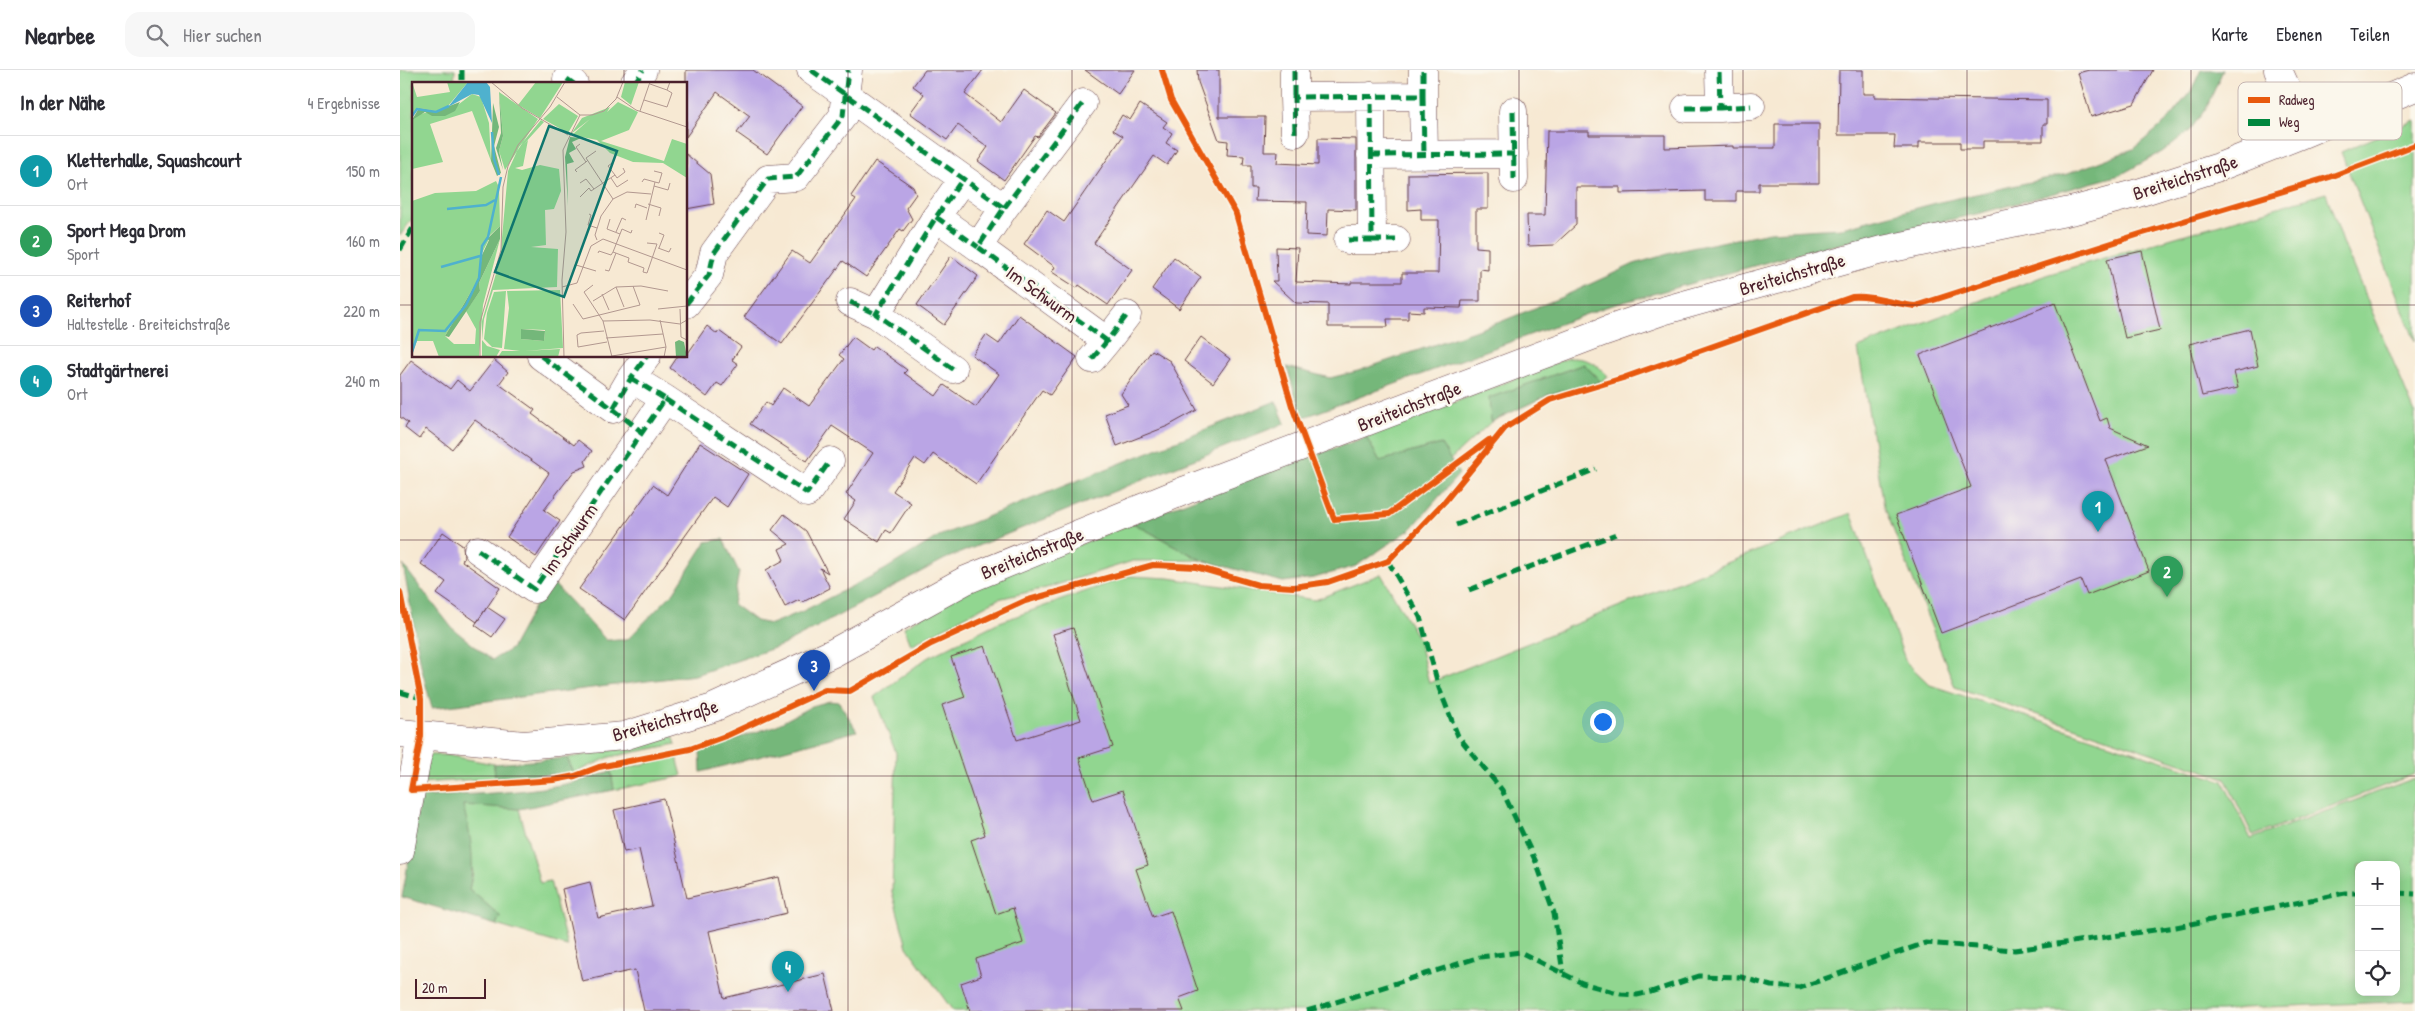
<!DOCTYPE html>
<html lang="de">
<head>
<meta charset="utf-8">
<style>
	:root { --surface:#fff; --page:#f7f7f7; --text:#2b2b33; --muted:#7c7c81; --line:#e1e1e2; --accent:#1f6fb2 }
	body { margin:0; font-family:"Patrick Hand",sans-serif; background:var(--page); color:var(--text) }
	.controls { position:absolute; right:15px; bottom:15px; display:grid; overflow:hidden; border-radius:10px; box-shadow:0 2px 12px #0003 }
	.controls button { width:45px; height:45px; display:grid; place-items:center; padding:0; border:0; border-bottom:1px solid var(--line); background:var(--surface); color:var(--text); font:25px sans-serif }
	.scale { position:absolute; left:15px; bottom:12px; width:71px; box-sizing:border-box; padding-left:5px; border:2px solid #4a1f2b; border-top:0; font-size:14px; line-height:18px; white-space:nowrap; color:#4a1f2b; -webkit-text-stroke:4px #fbf7ec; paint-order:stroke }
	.you { position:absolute; left:1202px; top:651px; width:18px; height:18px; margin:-12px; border:4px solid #fff; border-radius:50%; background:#1a73e8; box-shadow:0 0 0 8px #1a73e833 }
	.badge { display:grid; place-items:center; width:32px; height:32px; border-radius:50%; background:var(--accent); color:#fff; font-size:16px; font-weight:700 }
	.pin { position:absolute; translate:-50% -41px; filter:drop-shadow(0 1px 2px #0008) }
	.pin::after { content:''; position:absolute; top:26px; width:18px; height:15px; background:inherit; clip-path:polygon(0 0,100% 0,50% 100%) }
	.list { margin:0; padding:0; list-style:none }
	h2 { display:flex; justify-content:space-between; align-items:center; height:65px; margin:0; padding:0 20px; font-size:21px }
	h2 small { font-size:16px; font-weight:400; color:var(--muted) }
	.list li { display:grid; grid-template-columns:32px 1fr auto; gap:15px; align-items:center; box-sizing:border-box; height:70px; padding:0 20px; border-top:1px solid var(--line) }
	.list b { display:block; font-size:19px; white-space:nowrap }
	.list p { margin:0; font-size:16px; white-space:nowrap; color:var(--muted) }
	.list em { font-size:16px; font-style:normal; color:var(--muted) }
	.icon { flex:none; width:28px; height:28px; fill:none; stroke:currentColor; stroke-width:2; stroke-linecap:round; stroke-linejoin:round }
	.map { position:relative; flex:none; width:2015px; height:941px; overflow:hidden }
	header { display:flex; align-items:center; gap:30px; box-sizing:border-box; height:70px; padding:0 25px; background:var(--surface); border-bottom:1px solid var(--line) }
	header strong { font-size:24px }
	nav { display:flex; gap:28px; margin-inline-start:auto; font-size:18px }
	.search { width:350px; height:45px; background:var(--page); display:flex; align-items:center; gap:12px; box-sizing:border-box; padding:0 18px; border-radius:15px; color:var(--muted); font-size:19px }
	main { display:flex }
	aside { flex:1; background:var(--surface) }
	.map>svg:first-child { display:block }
</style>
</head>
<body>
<header>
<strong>Nearbee</strong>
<div class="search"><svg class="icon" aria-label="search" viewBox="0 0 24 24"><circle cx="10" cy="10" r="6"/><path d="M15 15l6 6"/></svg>Hier suchen</div>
<nav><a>Karte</a><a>Ebenen</a><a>Teilen</a></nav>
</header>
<main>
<aside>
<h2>In der Nähe<small>4 Ergebnisse</small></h2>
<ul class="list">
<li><span class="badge" style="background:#0f9aa8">1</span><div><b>Kletterhalle, Squashcourt</b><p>Ort</p></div><em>150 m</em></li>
<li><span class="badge" style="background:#2e9e5b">2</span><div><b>Sport Mega Drom</b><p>Sport</p></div><em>160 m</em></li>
<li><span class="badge" style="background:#1a4fb4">3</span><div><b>Reiterhof</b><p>Haltestelle · Breiteichstraße</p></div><em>220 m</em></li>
<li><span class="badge" style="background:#0f9aa8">4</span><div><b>Stadtgärtnerei</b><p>Ort</p></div><em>240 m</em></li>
</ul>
</aside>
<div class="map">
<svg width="2015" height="941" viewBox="0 0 2015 941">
	<rect width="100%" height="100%" fill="#fbf7ec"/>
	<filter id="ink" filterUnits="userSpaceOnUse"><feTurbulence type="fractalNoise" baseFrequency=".02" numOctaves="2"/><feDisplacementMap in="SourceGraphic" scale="10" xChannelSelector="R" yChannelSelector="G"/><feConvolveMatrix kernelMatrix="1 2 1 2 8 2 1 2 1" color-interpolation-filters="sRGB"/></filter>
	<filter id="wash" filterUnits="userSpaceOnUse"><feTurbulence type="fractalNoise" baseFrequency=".0096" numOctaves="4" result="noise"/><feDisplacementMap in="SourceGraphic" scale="20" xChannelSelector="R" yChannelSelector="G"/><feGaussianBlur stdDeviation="1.12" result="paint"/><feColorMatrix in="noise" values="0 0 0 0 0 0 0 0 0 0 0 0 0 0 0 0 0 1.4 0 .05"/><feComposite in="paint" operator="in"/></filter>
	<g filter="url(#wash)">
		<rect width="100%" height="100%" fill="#f7e9d3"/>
		<path fill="#91d690" stroke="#6e7a5e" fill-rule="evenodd" d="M0,0H55L54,14H14V146L0,166Z
			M2015,50V271L1941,82Z
			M1926,123L1944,175L2015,343V704L1853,766L1825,708L1555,617L1484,436L1458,278L1646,205Z
			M1168,288C1187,288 1195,292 1208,306L1201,312L1184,294L1090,328L1091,352L1050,390L1041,374L980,391L966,367Z
			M1451,443L1506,592L1530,615L1823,711L1851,769L2015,708V931L1841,938L1822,941H553L507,877L492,822L496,683L474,627L527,588L597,553L729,506L769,508L915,530L981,504L1018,568L1029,613ZM1959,795H1996V922H1959Z
			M733,453L801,490L733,491L646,518L598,529L511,575L504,557L570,518Z
			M273,666L276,674L210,687L174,703L167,688L218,679Z
			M29,685H46L94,694L95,708L20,713Z
			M277,687L282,706L214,720L211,701Z
			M63,734L119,739L140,813L150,811L167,876L96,855L100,846L69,819L73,803Z"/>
		<path fill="#74b77a" stroke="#5f6b52" d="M1801,0H1823L1807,37L1790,60L1762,82L1720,105L1581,143L1404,182L1206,237L902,348L887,297L930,308L958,301L1100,252L1162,227L1234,194L1282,180L1370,162L1442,158L1540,132L1667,104L1733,79L1766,52L1791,21Z
			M1184,294L1201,312L1150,324L1091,352L1089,328Z
			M876,331L885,353L545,489L383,575L295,605L32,638L22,600L3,495L52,558L92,590L111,579L139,528L152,512L206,570H227L274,522L306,472L323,469L339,502L333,534L356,551L371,554L403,541L484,500L539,466Z
			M966,367L980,391L1041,374L1059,404L1011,459L956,496L914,508L883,512L801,490L733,453L817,420Z
			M430,631L439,632L457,661L301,702L300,680L375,656L412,636Z
			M167,688L174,703L95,708L94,694Z
			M211,701L214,720L119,739L63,735C70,763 76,790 69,819L100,846L96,855L2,827L20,727C84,723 150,724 211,701Z"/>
		<g id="blocks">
			<path fill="#baa5e5" d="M286,0H353L402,36L367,84L337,63L350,46L317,22L286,67Z
				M525,0H583L565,24L601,52L624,20L656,43L638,67L635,66L604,110L578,91L588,77L558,55L547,70L510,43L524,24L513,16Z
				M685,0H735L718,24Z
				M797,0H819V47H865L864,82H878L877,93L918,95V68L956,69V140L928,139L927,166L906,165L907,132L855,131L856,118H851V95H843L844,86L827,85L828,71L819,70L798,12Z
				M1439,0H1463V24H1475V27L1647,30V54H1643V71H1583V79H1560V72H1519V78H1494L1495,65H1438Z
				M1689,0H1753L1734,34L1691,47L1678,3Z
				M740,34L767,52L763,57L772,63L766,73L777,80L767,95L754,86L694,173L732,200L708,235L679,215L677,218L652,202L655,197L624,174L647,140L664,152L723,66L713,60L722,45L730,50Z
				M1375,54H1419V113H1359V121H1336V131H1305V121L1220,123V117H1176V155L1154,175L1128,176L1127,145H1145L1147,61H1189V65H1265V78L1333,76V78H1375Z
				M286,84L310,104L314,134L286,139Z
				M475,91L513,117L516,124L506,138L512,149L503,161L500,159L466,207L443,191L382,274L344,247L392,181L410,193L456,129L451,126Z
				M1088,103V139H1076V177L1088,178V200L1080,199V231H1062L1061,238L1024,237V242L1008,241V249H987L988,257H928V234L896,233L872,211H877L876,177L898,178L896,212L951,214V212H1002V203H1038L1039,150H1021V139L1008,140V104Z
				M1742,181L1760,260L1725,268L1707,189Z
				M551,186L578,206L544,255L517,235Z
				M774,187L801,207L779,239L752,219Z
				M1655,233L1700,351L1707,348L1710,358L1748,375L1706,390L1749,501L1687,525L1681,510L1541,563L1496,445L1571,417L1520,285Z
				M619,245L677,287L650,325L642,320L576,414L533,384L525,395L515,388L493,421L511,433L491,463L486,460L479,472L444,449L456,431L446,424L473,383L432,356L407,391L350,354L366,332L371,336L383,318L409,336L444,289L439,285L453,267L471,280L474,276L507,300L504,303L536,326L544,315L576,337L599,304L572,285L586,265L599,274Z
				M307,256L317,264L319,261L341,277L332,290L338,294L322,316L317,313L307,327L270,298L278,286H286Z
				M1850,259L1858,296L1834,302L1838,318L1802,326L1789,274Z
				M801,267L830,289L813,313L784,291Z
				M752,280L770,291L797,340L768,356L717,376L705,344L728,335L721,324Z
				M11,290L50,319L57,310L70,321L94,290L108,302L99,314L135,340L132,344L174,375L178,370L192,381L185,391L187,396L174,401L144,440L160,451L136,487L107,467L149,403L75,350L52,379L26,359L19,369L5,358L8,353L0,347V305Z
				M300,373L348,404L327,437L313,427L225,550L179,519L253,415L267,425Z
				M384,444L406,461L428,503L420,498L430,518L401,533L399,530L385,537L366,500L384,490L379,479L389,474L372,460Z
				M43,462L63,476L64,487L62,491L100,518L77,552L37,524L46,512L21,494Z
				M87,537L105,549L92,567L75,555Z
				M673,558L713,677L679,688L693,730L723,720L748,795L736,799L753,847L771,841L798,921L779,928L784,941H570L561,913L581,906L576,889L623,873L613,838L596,844L571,770L585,765L542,635L565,627L551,587L585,576L617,670L681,650L653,564Z
				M264,729L287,828L379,807L387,843L309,861L324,928L425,904L434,941H244L235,900L182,911L162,819L190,812L198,848L252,836L239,779L224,782L214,740Z"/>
		</g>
	</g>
	<g filter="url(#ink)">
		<use href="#blocks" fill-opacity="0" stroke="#643d44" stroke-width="1"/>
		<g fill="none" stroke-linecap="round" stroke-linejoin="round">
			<defs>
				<path id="minor" d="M411,0L604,138L578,177L707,271L727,245
					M1878,0L1894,35L1900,65
					M894,1V27
					M167,9L174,14
					M234,14L243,0
					M1023,26L1024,85
					M1286,38H1320L1319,0
					M1320,38L1351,36
					M1113,41L1114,109
					M895,63L894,27L1023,26V0
					M971,85L1114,84
					M604,138L683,33
					M536,147L578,177
					M948,170H972L971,26
					M972,170H996
					M450,232L476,244
					M286,234L309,205L314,183L368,109L396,107L443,46L448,0
					M141,286L213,339L231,308L247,286
					M692,289L707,271
					M553,299L476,244L536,147L562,110
					M265,329L407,423L430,391
					M78,480L134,519L265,329L231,308
					M0,663L124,675L224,666L313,638L433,583L566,510L786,420L1205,261L1262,241L1478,181L1675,140L1738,123L1819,97L1900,65L2015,17
					M0,781L21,666"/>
			</defs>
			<use href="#minor" stroke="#643d44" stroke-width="29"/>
			<use href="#minor" stroke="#fff" stroke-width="28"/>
			<path stroke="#00873e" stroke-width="5" stroke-dasharray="10 5" stroke-linecap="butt" d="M62,0V14
				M411,0L604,138L578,177L707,271L727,245
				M894,1V27
				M167,9L174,14
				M234,14L243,0
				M1023,26L1024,85
				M1286,38H1320L1319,0
				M1320,38L1351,36
				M1113,41L1114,109
				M895,63L894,27L1023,26V0
				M971,85L1114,84
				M604,138L683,33
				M536,147L578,177
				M948,170H972L971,26
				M972,170H996
				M0,180L14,156
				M450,232L476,244
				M286,234L309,205L314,183L368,109L396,107L443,46L448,0
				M141,286L213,339L231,308L247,286
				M692,289L707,271
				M553,299L476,244L536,147L562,110
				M265,329L407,423L430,391
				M213,339L242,362
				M1056,455L1196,399
				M78,480L134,519L265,329L231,308
				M988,491L1020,547L1039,618L1058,666L1102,720L1136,792L1154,843L1163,903
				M1069,520L1216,464
				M0,622L21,628
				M1996,823L2015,824
				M907,941L1080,887L1120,882L1182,913L1221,924L1237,925L1251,922L1299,906L1341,907L1371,916L1399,918L1525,873L1615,880L1776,857L1945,823H1959"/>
			<defs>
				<path id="cycleway" d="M762,0L771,30L836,144L892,336L934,449L989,444L1089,370
					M0,522L21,629V666L11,720L154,710L175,706L199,697L290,679L328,665L425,620L450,621L531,574L625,531L753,495L796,497L858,515L893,517L928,512L988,491L1045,431L1105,358L1150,330L1223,308L1452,227C1473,225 1493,234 1515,236L1740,164L1930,107L2015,75"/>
			</defs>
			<use href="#cycleway" stroke="#fbf7ec" stroke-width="9"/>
			<use href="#cycleway" stroke="#e8590c" stroke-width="6"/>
		</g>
	</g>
	<path fill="none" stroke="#4a1f2b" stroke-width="1" stroke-opacity="0.55" d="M224,0V14M448,0V941M672,0V941M896,0V941M1119,0V941M1343,0V941M1567,0V941M1791,0V941M0,235H14M286,235H2015M224,286V941M0,470H2015M0,706H2015"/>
	<g text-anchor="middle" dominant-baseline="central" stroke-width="5" stroke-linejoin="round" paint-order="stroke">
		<g font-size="19" fill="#4a1f2b" stroke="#fbf7ec">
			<text transform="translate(1785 107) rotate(-18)">Breiteichstraße</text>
			<text transform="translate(1392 204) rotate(-16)">Breiteichstraße</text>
			<text transform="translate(642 224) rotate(36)">Im Schwurm</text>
			<text transform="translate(1009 336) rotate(-21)">Breiteichstraße</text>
			<text transform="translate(169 469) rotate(-55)">Im Schwurm</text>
			<text transform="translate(632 483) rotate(-22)">Breiteichstraße</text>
			<text transform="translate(265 650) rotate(-16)">Breiteichstraße</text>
		</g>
	</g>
	<g transform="translate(12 12)">
		<rect width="275" height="275" fill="#f7e9d3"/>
		<path d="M0,0L5,15L38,10L35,0H56L36,24L24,29L7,26L0,33ZM124,0H151L128,36L106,23ZM213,0H227L219,23L209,15ZM87,10L126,37L93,88L87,69L91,54ZM60,12L69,15L77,41L79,79L60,29L18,42L31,80L0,87V38L7,32L42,26ZM206,20L226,30L217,48L189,59L252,79L260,57L275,62V96L251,81L221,80L198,71L185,58L160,53L178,37L159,52L170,36L198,25L195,30ZM147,22L166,34L156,51L131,37ZM129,38L132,40L112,62L116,58L111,84L103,86L110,88L128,83L147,87L149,109L142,127L133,128L134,163L119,165L146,167L145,205L81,208L72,237L70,258L75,264L88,268L84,275H70V239L88,178L96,89L107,65ZM84,99L87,105L88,144L75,156L77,157L69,173L67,196L33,254L42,262H63L64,247L54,229L68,209L67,201L88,157L71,223L67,275H27L21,259H5L0,272V119L23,111L64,109ZM148,208L151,266L112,269L148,267L146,275H86L90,269H108L92,267L97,226L95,209ZM109,247L133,248L132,259L109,257ZM94,209L90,266L80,265L72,257L75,231L82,210Z" fill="#91d690" fill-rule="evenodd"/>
		<path d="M87,10L91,54L87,69L91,88L84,66L89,51ZM48,20L43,29L33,34H20L13,30L0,38L7,26L24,29ZM81,21L87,45L82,64L89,91L85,94L79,79ZM158,55L169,56L160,60L164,67L157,71L162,80L155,82L156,124L153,75ZM88,144V157L67,201L68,209L37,255L33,254L67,196L70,173L77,158L75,157ZM109,247L133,249L132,259L109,257ZM267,258L272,260L275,275H264L263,260Z" fill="#74b77a"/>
		<path d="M56,0H74L78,5L80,41L67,13L60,12L36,25Z" fill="#4fb1ce"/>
		<path fill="none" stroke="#4fb1ce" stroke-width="2.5" d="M0,34L5,27L24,30L37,24M80,50L82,77L87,93M35,127L74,123L83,118M29,185L68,174M0,270L7,248L33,249L54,223L67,196L70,164L76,155L89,95"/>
		<path fill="none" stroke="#b29890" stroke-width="1" d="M79,0L110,26L156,53M238,2L255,8L258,0M145,15L168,33M205,15L224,28L275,45M232,18L255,25L260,11L255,8M228,29L238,0M168,62L164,65L174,80L176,78M184,69L174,76L201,117M200,81L196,84L203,93M242,89L250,91L247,101L243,100M165,90L163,88L174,80M199,96L205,105L216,98M230,100L232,97L243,100L234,138M168,101L174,97L182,107M242,104L256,108L258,101M168,115L177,106L179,109L203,93L205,96L213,90L211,86M236,122L249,126L247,134M223,126L224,122L235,126M177,132L179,133L176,143L185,146M198,137L195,147L208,152M204,150L210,136L214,138M247,151L252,153L247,166M185,158L183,153L189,134L201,117L215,110L239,112M246,166L257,170L259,166M201,170L210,147L219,151L220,148M186,171L187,169L199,173L201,170L217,176L216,180L232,186L231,190L235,191L245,162L235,161M164,183L184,189M193,188L197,189L204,171M181,203L172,210L191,239L200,275M150,205L165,201L179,164L191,157L275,188M204,205L212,225M190,212L197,228M181,219L204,205L229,204L256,209M161,222L171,237L228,223L221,204M246,227L275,224M268,227L269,255L275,258M248,238L254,265L252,275M191,239L238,238L268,242L275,238M192,249L169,251L165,253L166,265L195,260M194,256L251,252M200,274L254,265M68,275V240L89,168L91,105L96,84L106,63L138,25L153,0M152,275L150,198L154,150L151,68L168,33H180L192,29L204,17L211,0"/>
		<path fill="#0f766e" fill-opacity="0.15" stroke="#0f766e" stroke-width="2.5" d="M137,44L205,69L152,215L83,190Z"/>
		<rect width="275" height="275" fill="none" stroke="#4a1f2b" stroke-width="2.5"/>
	</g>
	<rect x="1838" y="12" width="164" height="58" rx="8" fill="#fbf7ec" stroke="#c6b6b2" stroke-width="1"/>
	<rect x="1848" y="27" width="22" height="6" fill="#e8590c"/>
	<rect x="1848" y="49" width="22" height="7" fill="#00873e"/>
	<g font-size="14" fill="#4a1f2b">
		<text x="1879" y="35">Radweg</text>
		<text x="1879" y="57">Weg</text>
	</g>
</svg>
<div class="controls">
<button>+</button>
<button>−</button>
<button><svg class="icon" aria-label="locate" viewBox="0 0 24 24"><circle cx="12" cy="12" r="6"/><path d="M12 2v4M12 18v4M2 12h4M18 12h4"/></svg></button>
</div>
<div class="scale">20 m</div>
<div class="you"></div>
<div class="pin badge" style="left:1698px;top:462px;background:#0f9aa8">1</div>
<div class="pin badge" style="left:1767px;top:527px;background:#2e9e5b">2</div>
<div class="pin badge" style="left:414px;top:621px;background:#1a4fb4">3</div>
<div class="pin badge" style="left:388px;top:922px;background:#0f9aa8">4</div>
</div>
</main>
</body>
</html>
